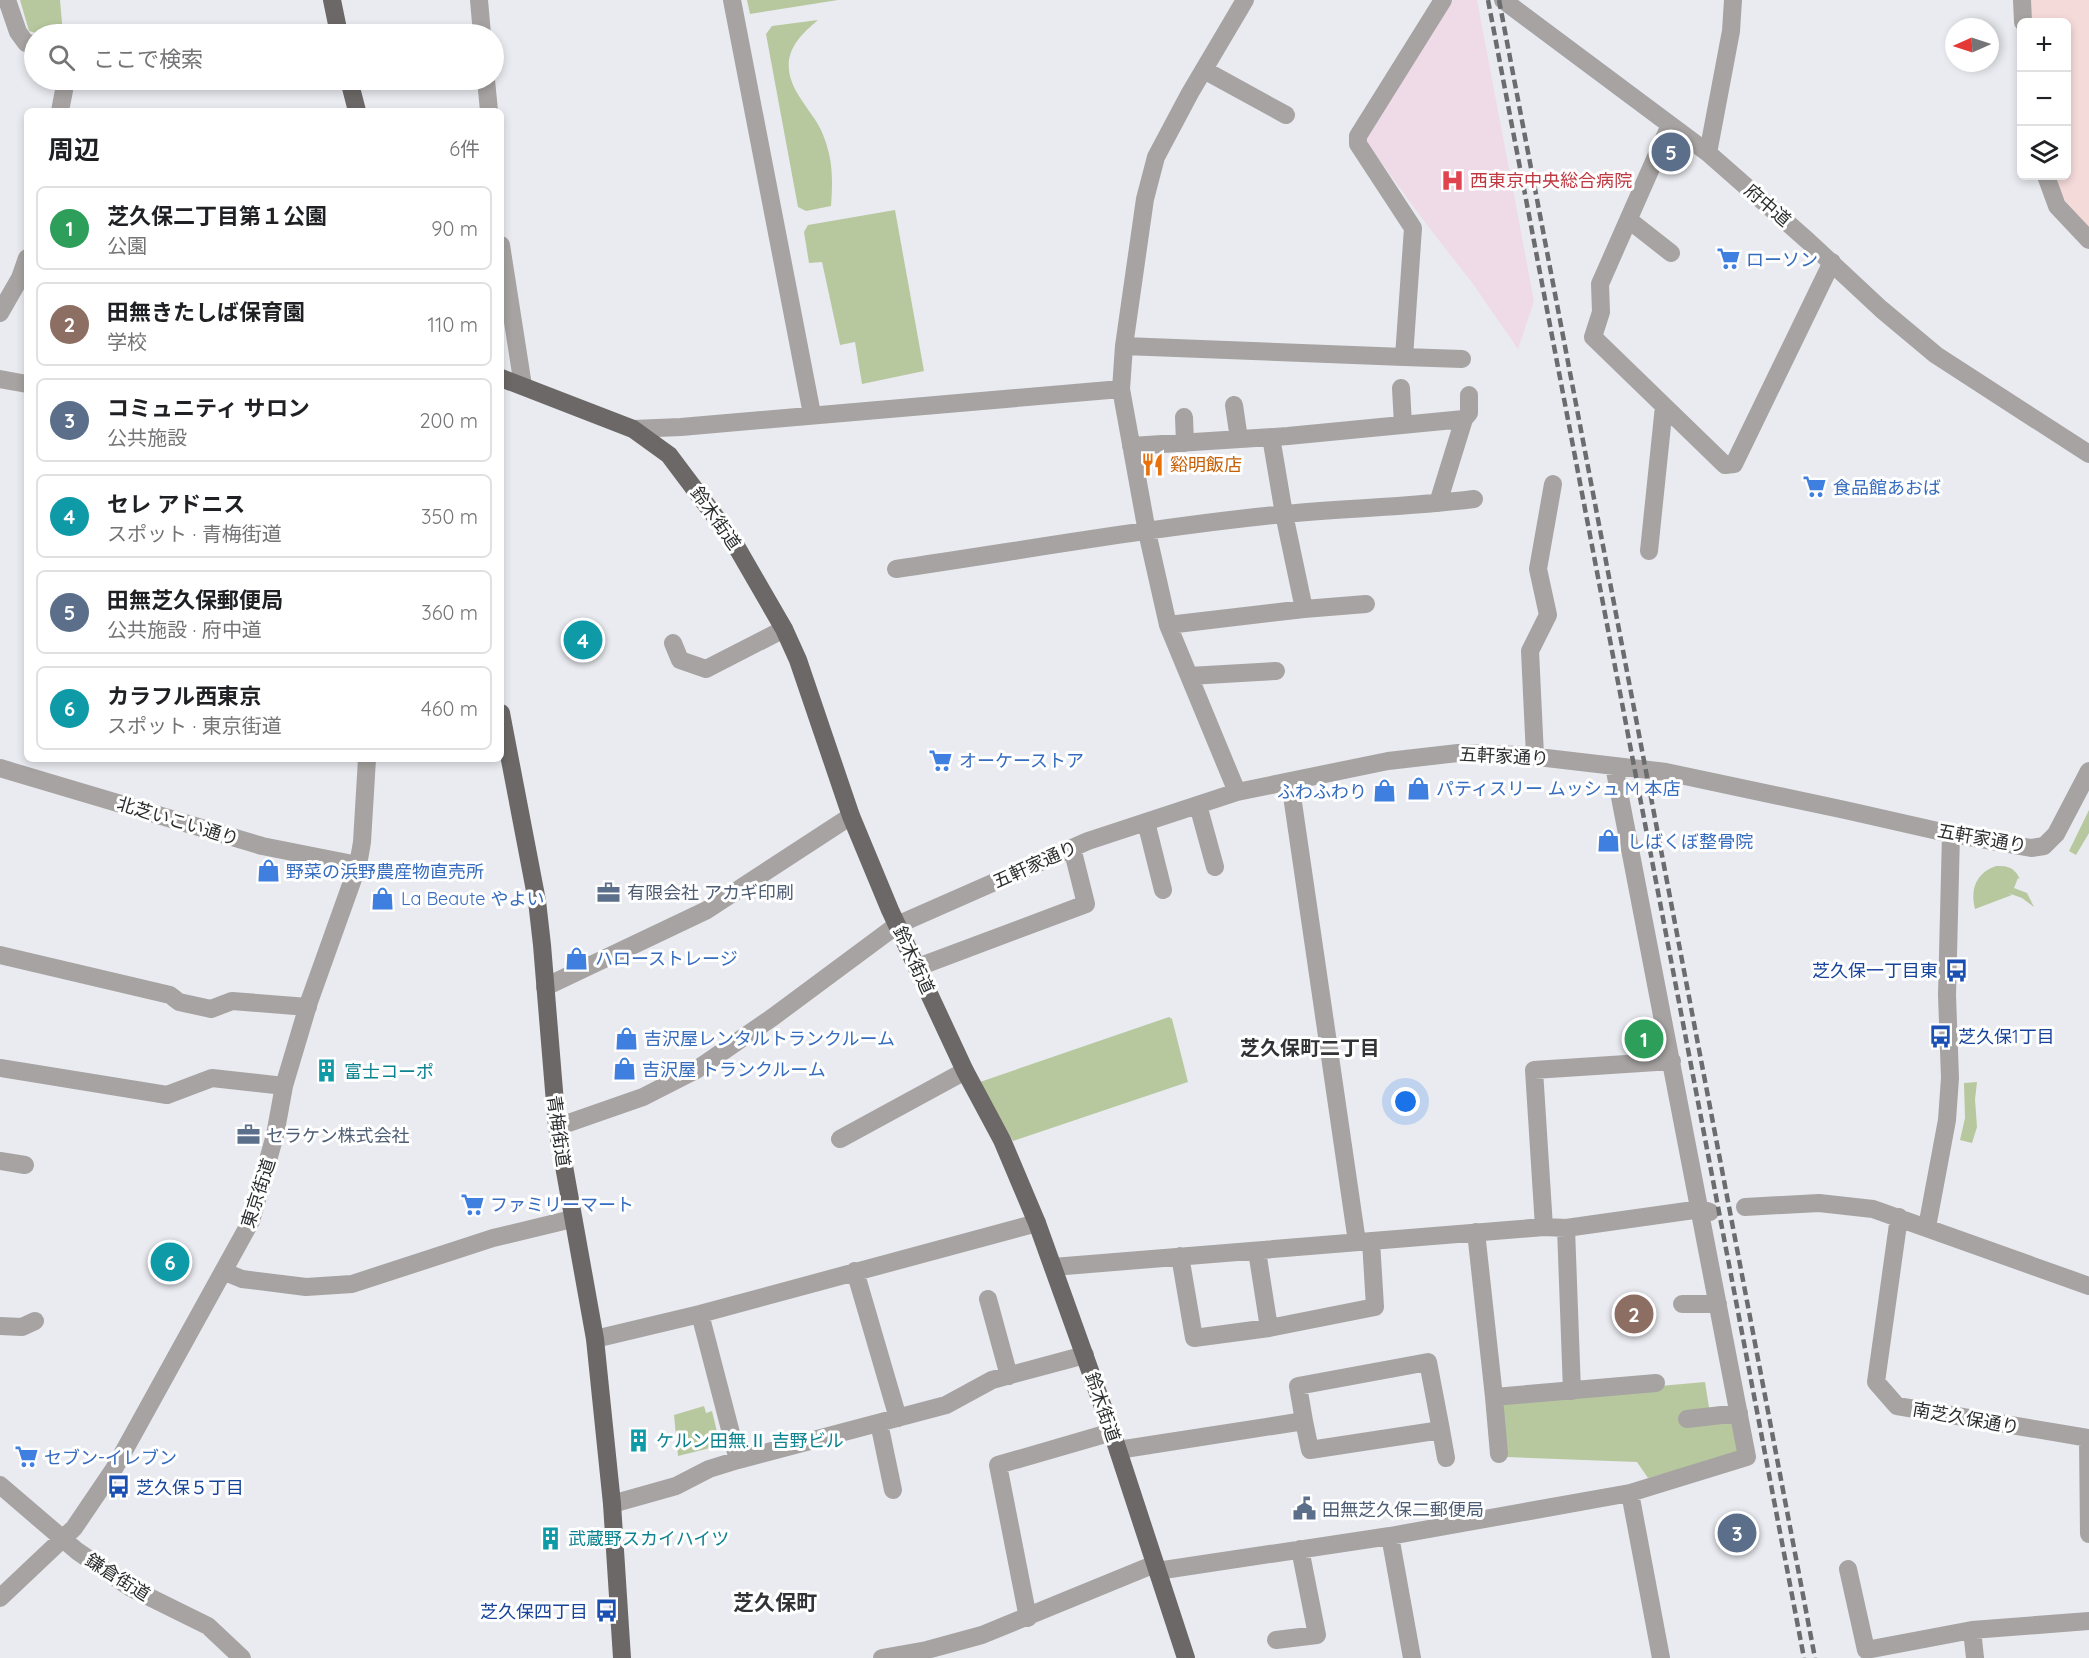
<!DOCTYPE html>
<html lang="ja">
<head>
<meta charset="utf-8">
<style>
	:root { --surface:#fff; --page:#f6f6f6; --text:#202124; --muted:#757577; --line:#e0e0e0; --accent:#3b7e70 }
	body { margin:0; font-family:Quicksand,"Noto Sans JP",sans-serif; background:var(--page); color:var(--text) }
	.controls { position:absolute; right:18px; top:18px; display:grid; overflow:hidden; border-radius:9px; box-shadow:0 3px 9px #0003 }
	.controls button { width:54px; height:54px; display:grid; place-items:center; padding:0; border:0; border-bottom:2px solid var(--line); background:var(--surface); color:var(--text); font:30px sans-serif }
	.compass { position:absolute; left:1945px; top:18px; width:54px; height:54px; border-radius:50%; background:var(--surface); box-shadow:0 3px 9px #0003; rotate:267deg }
	.you { position:absolute; left:1406px; top:1102px; width:21px; height:21px; margin:-15px; border:4px solid #fff; border-radius:50%; background:#1a73e8; box-shadow:0 0 0 9px #1a73e833 }
	.badge { display:grid; place-items:center; width:39px; height:39px; border-radius:50%; background:var(--accent); color:#fff; font-size:20px; font-weight:700 }
	.pin { position:absolute; translate:-50% -50%; border:3px solid #fff; box-shadow:0 2px 6px #0006 }
	.list { margin:0; padding:0; list-style:none }
	h2 { display:flex; justify-content:space-between; align-items:center; height:78px; margin:0; padding:0 24px; font-size:26px }
	h2 small { font-size:20px; font-weight:400; color:var(--muted) }
	.list li { display:grid; grid-template-columns:39px 1fr auto; gap:18px; align-items:center; box-sizing:border-box; height:84px; margin:0 12px 12px; padding:0 12px; border:2px solid var(--line); border-radius:9px }
	.list b { display:block; font-size:22px; white-space:nowrap }
	.list p { margin:0; font-size:20px; white-space:nowrap; color:var(--muted) }
	.list em { font-size:20px; font-style:normal; color:var(--muted) }
	.icon { flex:none; width:33px; height:33px; fill:none; stroke:currentColor; stroke-width:2; stroke-linecap:round; stroke-linejoin:round }
	.map { position:relative; flex:none; width:2089px; height:1658px; overflow:hidden }
	.search { position:absolute; background:var(--surface); box-shadow:0 3px 9px #0003; left:24px; top:24px; width:480px; height:66px; display:flex; align-items:center; gap:15px; box-sizing:border-box; padding:0 21px; border-radius:33px; color:var(--muted); font-size:22px }
	.panel { position:absolute; background:var(--surface); box-shadow:0 3px 9px #0003; left:24px; top:108px; width:480px; height:654px; border-radius:9px }
	.map>svg:first-child { display:block }
</style>
</head>
<body>
<div class="map">
<svg width="2089" height="1658" viewBox="0 0 2089 1658">
	<rect width="100%" height="100%" fill="#e9ebf0"/>
	<path fill="#f5dada" d="M2030,0H2089V230L2077,219L2061,194L2055,176H2066V22H2031Z"/>
	<path fill="#efdae8" d="M1453,0H1477L1534,301L1518,349L1473,284L1424,221L1364,139Z"/>
	<path fill="#b7c89e" d="M20,0H60L63,34H39L29,31Z
		M747,0H838L750,14Z
		M818,20C794,40 779,59 796,91C803,104 814,116 821,130C833,157 833,177 831,206L806,211L798,207L766,34L772,26Z
		M895,210L924,371L862,384L855,342L840,345L822,262L809,263L804,232L808,225Z
		M2089,810V833L2076,855L2069,851Z
		M1996,866C2008,866 2014,867 2020,879L2018,878L2014,888L2027,893L2034,907L2022,898L2008,893L2012,895L1975,909C1970,889 1976,873 1996,866Z
		M1169,1017L1172,1019L1188,1082L1013,1141L980,1082Z
		M1658,1024L1663,1052L1629,1058L1627,1026Z
		M1977,1082L1975,1099L1977,1127L1972,1143L1960,1140L1965,1118L1964,1083Z
		M1705,1382L1711,1420L1736,1416L1742,1453L1648,1478L1637,1462L1507,1457L1500,1400Z
		M704,1406L706,1413L712,1411L719,1440L725,1439L726,1444L678,1456L674,1415Z"/>
	<g fill="none" stroke-linecap="round" stroke-linejoin="round">
		<path stroke="#a6a3a2" stroke-width="18" d="M7,0L18,32L26,43L34,44
			M479,0L482,34
			M732,0L812,414
			M1503,0L1708,153L1808,241L1881,309L1936,355L2089,454
			M2022,0L2023,22
			M1204,70L1286,115
			M486,80L489,111
			M60,111L66,80
			M1670,125L1600,284L1601,312L1593,337L1725,465L1734,464L1832,262
			M1708,153L1731,31L1733,0
			M2046,176L2057,206L2089,240
			M1629,220L1671,253
			M501,245L523,386
			M0,313L20,278L27,258
			M1124,346L1404,357L1413,228L1358,144V136L1443,0
			M1404,357L1462,359
			M0,379L27,384
			M1401,388L1403,425
			M1234,405L1239,439
			M1184,417L1185,443
			M633,429L681,427L1121,389
			M1271,437L1284,514L1304,609
			M1131,446L1288,436L1464,419
			M1438,503L1464,419L1469,413V395
			M1649,551L1664,406
			M896,569C1025,550 1154,527 1284,514C1347,508 1411,507 1474,499
			M1168,625L1304,609L1366,604
			M673,643L680,660L706,669L784,629
			M1189,676L1276,671
			M1535,756L1530,651L1548,615L1538,569L1553,484
			M1614,766L1747,1457L1630,1493L1661,1658
			M0,768L262,846L358,865
			M1290,782L1357,1242
			M1237,792L1168,625L1147,532L1121,389L1124,346L1145,199L1156,157L1190,93L1245,0
			M1198,805L1215,867
			M1146,822L1163,890
			M0,955L170,995L179,1002L211,1009L232,1001L308,1007
			M918,967L1086,904L1072,848
			M545,987L707,910L851,816
			M0,1068L167,1095L212,1078L284,1086
			M557,1127L643,1097L696,1070L773,1017L897,925L1088,841L1237,792L1388,761L1458,753L1521,755L1666,772L1845,810L1951,834L2031,848L2044,846L2056,834L2089,771
			M840,1139L965,1071
			M0,1161L25,1165
			M1745,1207L1819,1203L1873,1209L2089,1286
			M1899,1217L1876,1382L1897,1406L2089,1438
			M1544,1227L1534,1070L1672,1061
			M1927,1227L1947,1120L1950,1078L1947,995L1951,834
			M1566,1228L1572,1391
			M1476,1232L1494,1397L1656,1383
			M1257,1251L1269,1328
			M1180,1256L1194,1338L1269,1328L1375,1307L1371,1241
			M1053,1267L1544,1227L1566,1228L1701,1209L1710,1212
			M855,1271L898,1418
			M225,1272L242,1279L306,1287L352,1284L493,1238L572,1219
			M988,1299L1009,1376
			M1682,1304H1718
			M700,1314L738,1460
			M0,1326L22,1327L35,1321
			M595,1339L700,1314L1037,1223
			M1494,1397L1499,1454
			M1687,1419L1739,1413
			M879,1423L893,1490
			M1441,1430L1446,1458
			M2088,1438L2089,1534
			M1118,1450L1304,1421L1298,1386L1428,1362L1441,1430L1310,1450L1304,1421
			M0,1485L77,1551L131,1588L208,1626L242,1658
			M612,1504L676,1486L709,1469L738,1460L946,1405L992,1380L1085,1355
			M1390,1536L1412,1658
			M1848,1569L1866,1650L1972,1630L2089,1621
			M1157,1571L1390,1536L1630,1493
			M0,1598L74,1528L114,1469L251,1221L275,1135L284,1086L309,1002L358,865L362,842L367,759
			M1028,1618L998,1465L1112,1432
			M1972,1630L1975,1658
			M1276,1640L1317,1635L1300,1549
			M882,1658L927,1650L982,1635L1155,1564"/>
		<path stroke="#6c6867" stroke-width="18" d="M332,0L339,34
			M349,80L357,111
			M501,378L633,429L669,455L732,539L784,629L798,660L851,816L890,910L965,1071L1002,1140L1037,1223L1112,1432L1186,1658
			M501,713L537,901L542,945L557,1127L595,1339L612,1504L622,1658"/>
		<path stroke="#6b6c6e" stroke-width="4.5" stroke-dasharray="9 4.5" stroke-linecap="butt" d="M1488,0L1804,1658
			M1499,0L1815,1658"/>
	</g>
	<defs>
		<symbol id="hospital-bare" viewBox="-9 -9 18 18"><path d="M-5-5h3v3.5h4V-5h3V5h-3V1.5h-4V5h-3Z" fill="#e0444e" stroke="#fff" stroke-width="2.5" paint-order="stroke"/></symbol>
		<symbol id="supermarket-bare" viewBox="-9 -9 18 18"><path d="M-6-5.5h2.5l.6 2H6L4.5 2H-2.5L-4.4-4H-6ZM-1.5 3.2a1.3 1.3 0 1 0 .1 0ZM3 3.2a1.3 1.3 0 1 0 .1 0Z" fill="#3f7fe0" stroke="#fff" stroke-width="2.5" paint-order="stroke"/></symbol>
		<symbol id="restaurant-bare" viewBox="-9 -9 18 18"><path d="M-5-6h1v4h1v-4h1v4h1v-4h1v5L-1.5 .5V6h-2V.5L-5-1ZM5-6V6H3V1.5H1.5Q1.5-4 5-6Z" fill="#e8710a" stroke="#fff" stroke-width="2.5" paint-order="stroke"/></symbol>
		<symbol id="shop-bare" viewBox="-9 -9 18 18"><path d="M-5-2.5h2.3a2.7 3.5 0 0 1 5.4 0H5L5.5 6h-11ZM-1.5-2.5h3a1.5 2.3 0 0 0-3 0Z" fill="#3f7fe0" stroke="#fff" stroke-width="2.5" paint-order="stroke"/></symbol>
		<symbol id="office-bare" viewBox="-9 -9 18 18"><path d="M-6-3h4V-5.5h4V-3h4V5H-6ZM-1-4.5V-3h2v-1.5ZM-6 0V1H6V0Z" fill="#5c6f8a" stroke="#fff" stroke-width="2.5" paint-order="stroke"/></symbol>
		<symbol id="bus-bare" viewBox="-9 -9 18 18"><path d="M-5-6H5V4H4V6H2V4H-2V6H-4V4H-5ZM-3.5-4V0h7V-4ZM-3.5 1.2v1.5H-2V1.2ZM2 1.2v1.5H3.5V1.2Z" fill="#1a4fb4" stroke="#fff" stroke-width="2.5" paint-order="stroke"/></symbol>
		<symbol id="building-bare" viewBox="-9 -9 18 18"><path d="M-4-6H4V6H1V3H-1V6H-4ZM-2.5-4.3h1.7v1.8h-1.7ZM.8-4.3h1.7v1.8H.8ZM-2.5-1h1.7V.8h-1.7ZM.8-1h1.7V.8H.8Z" fill="#0f9aa8" stroke="#fff" stroke-width="2.5" paint-order="stroke"/></symbol>
		<symbol id="civic-bare" viewBox="-9 -9 18 18"><path d="M-.6-6.5H3V-4.5H.6V-3L4-1V1h2V6H-6V1h2V-1L-.6-3ZM-1.2 2.5V6h2.4V2.5Z" fill="#5c6f8a" stroke="#fff" stroke-width="2.5" paint-order="stroke"/></symbol>
	</defs>
	<g fill-rule="evenodd">
		<use href="#hospital-bare" x="1436" y="164" width="33" height="33"/>
		<use href="#supermarket-bare" x="1712" y="242" width="33" height="33"/>
		<use href="#restaurant-bare" x="1136" y="448" width="33" height="33"/>
		<use href="#supermarket-bare" x="1798" y="470" width="33" height="33"/>
		<use href="#supermarket-bare" x="924" y="744" width="33" height="33"/>
		<use href="#shop-bare" x="1402" y="772" width="33" height="33"/>
		<use href="#shop-bare" x="1368" y="774" width="33" height="33"/>
		<use href="#shop-bare" x="1592" y="824" width="33" height="33"/>
		<use href="#shop-bare" x="252" y="854" width="33" height="33"/>
		<use href="#office-bare" x="592" y="876" width="33" height="33"/>
		<use href="#shop-bare" x="366" y="882" width="33" height="33"/>
		<use href="#shop-bare" x="560" y="942" width="33" height="33"/>
		<use href="#bus-bare" x="1940" y="954" width="33" height="33"/>
		<use href="#bus-bare" x="1924" y="1020" width="33" height="33"/>
		<use href="#shop-bare" x="610" y="1022" width="33" height="33"/>
		<use href="#shop-bare" x="608" y="1052" width="33" height="33"/>
		<use href="#building-bare" x="310" y="1054" width="33" height="33"/>
		<use href="#office-bare" x="232" y="1118" width="33" height="33"/>
		<use href="#supermarket-bare" x="456" y="1188" width="33" height="33"/>
		<use href="#building-bare" x="622" y="1424" width="33" height="33"/>
		<use href="#supermarket-bare" x="10" y="1440" width="33" height="33"/>
		<use href="#bus-bare" x="102" y="1470" width="33" height="33"/>
		<use href="#civic-bare" x="1288" y="1492" width="33" height="33"/>
		<use href="#building-bare" x="534" y="1522" width="33" height="33"/>
		<use href="#bus-bare" x="590" y="1594" width="33" height="33"/>
	</g>
	<g text-anchor="middle" dominant-baseline="central" stroke-width="6" stroke-linejoin="round" paint-order="stroke">
		<g font-size="18" fill="#be3a42" stroke="#fff" text-anchor="start">
			<text x="1470" y="180">西東京中央総合病院</text>
		</g>
		<g font-size="18" fill="#2c2d2e" stroke="#fff">
			<text transform="translate(1768 205) rotate(41)">府中道</text>
			<text transform="translate(716 518) rotate(55)">鈴木街道</text>
			<text transform="translate(1504 756) rotate(3)">五軒家通り</text>
			<text transform="translate(178 821) rotate(17)">北芝いこい通り</text>
			<text transform="translate(1982 838) rotate(10)">五軒家通り</text>
			<text transform="translate(1035 864) rotate(-24)">五軒家通り</text>
			<text transform="translate(914 960) rotate(65)">鈴木街道</text>
			<text transform="translate(559 1131) rotate(82)">青梅街道</text>
			<text transform="translate(258 1193) rotate(-72)">東京街道</text>
			<text transform="translate(1103 1407) rotate(71)">鈴木街道</text>
			<text transform="translate(1966 1418) rotate(10)">南芝久保通り</text>
			<text transform="translate(118 1577) rotate(32)">鎌倉街道</text>
		</g>
		<g font-size="18" fill="#366cbe" stroke="#fff" text-anchor="start">
			<text x="1746" y="259">ローソン</text>
			<text x="1833" y="487">食品館あおば</text>
			<text x="959" y="760">オーケーストア</text>
			<text x="1436" y="788">パティスリー ムッシュ M 本店</text>
			<text x="1367" y="791" text-anchor="end">ふわふわり</text>
			<text x="1627" y="841">しばくぼ整骨院</text>
			<text x="286" y="871">野菜の浜野農産物直売所</text>
			<text x="401" y="898">La Beaute やよい</text>
			<text x="595" y="958">ハローストレージ</text>
			<text x="644" y="1038">吉沢屋レンタルトランクルーム</text>
			<text x="642" y="1069">吉沢屋 トランクルーム</text>
			<text x="490" y="1204">ファミリーマート</text>
			<text x="44" y="1457">セブン-イレブン</text>
		</g>
		<g font-size="18" fill="#c56008" stroke="#fff" text-anchor="start">
			<text x="1170" y="464">谿明飯店</text>
		</g>
		<g font-size="18" fill="#4e5e75" stroke="#fff" text-anchor="start">
			<text x="627" y="892">有限会社 アカギ印刷</text>
			<text x="266" y="1135">セラケン株式会社</text>
			<text x="1322" y="1509">田無芝久保二郵便局</text>
		</g>
		<g font-size="18" fill="#164399" stroke="#fff" text-anchor="end">
			<text x="1938" y="970">芝久保一丁目東</text>
			<text x="1958" y="1036" text-anchor="start">芝久保1丁目</text>
			<text x="136" y="1487" text-anchor="start">芝久保５丁目</text>
			<text x="588" y="1611">芝久保四丁目</text>
		</g>
		<g font-size="18" fill="#0d838f" stroke="#fff" text-anchor="start">
			<text x="344" y="1071">富士コーポ</text>
			<text x="656" y="1440">ケルン田無.Ⅱ 吉野ビル</text>
			<text x="568" y="1538">武蔵野スカイハイツ</text>
		</g>
		<g font-size="20" font-weight="bold" fill="#313336" stroke="#fff">
			<text x="1310" y="1047">芝久保町二丁目</text>
		</g>
		<g font-size="21" font-weight="bold" fill="#313336" stroke="#fff">
			<text x="775" y="1602">芝久保町</text>
		</g>
	</g>
</svg>
<div class="controls">
<button>+</button>
<button>−</button>
<button><svg class="icon" aria-label="layers" viewBox="0 0 24 24"><path d="M12 4l9 5-9 5-9-5zM3 14l9 5 9-5"/></svg></button>
</div>
<svg class="compass" viewBox="-18 -18 36 36"><path d="M0-13l5 13h-10z" fill="#e53935"/><path d="M0 13l5-13h-10z" fill="#757577"/></svg>
<div class="you"></div>
<div class="pin badge" style="left:1644px;top:1039px;background:#2e9e5b">1</div>
<div class="pin badge" style="left:1634px;top:1314px;background:#8d6e63">2</div>
<div class="pin badge" style="left:1737px;top:1533px;background:#5c6f8a">3</div>
<div class="pin badge" style="left:583px;top:640px;background:#0f9aa8">4</div>
<div class="pin badge" style="left:1671px;top:152px;background:#5c6f8a">5</div>
<div class="pin badge" style="left:170px;top:1262px;background:#0f9aa8">6</div>
<div class="search"><svg class="icon" aria-label="search" viewBox="0 0 24 24"><circle cx="10" cy="10" r="6"/><path d="M15 15l6 6"/></svg>ここで検索</div>
<section class="panel">
<h2>周辺<small>6件</small></h2>
<ul class="list">
<li><span class="badge" style="background:#2e9e5b">1</span><div><b>芝久保二丁目第１公園</b><p>公園</p></div><em>90 m</em></li>
<li><span class="badge" style="background:#8d6e63">2</span><div><b>田無きたしば保育園</b><p>学校</p></div><em>110 m</em></li>
<li><span class="badge" style="background:#5c6f8a">3</span><div><b>コミュニティ サロン</b><p>公共施設</p></div><em>200 m</em></li>
<li><span class="badge" style="background:#0f9aa8">4</span><div><b>セレ アドニス</b><p>スポット · 青梅街道</p></div><em>350 m</em></li>
<li><span class="badge" style="background:#5c6f8a">5</span><div><b>田無芝久保郵便局</b><p>公共施設 · 府中道</p></div><em>360 m</em></li>
<li><span class="badge" style="background:#0f9aa8">6</span><div><b>カラフル西東京</b><p>スポット · 東京街道</p></div><em>460 m</em></li>
</ul>
</section>
</div>
</body>
</html>
